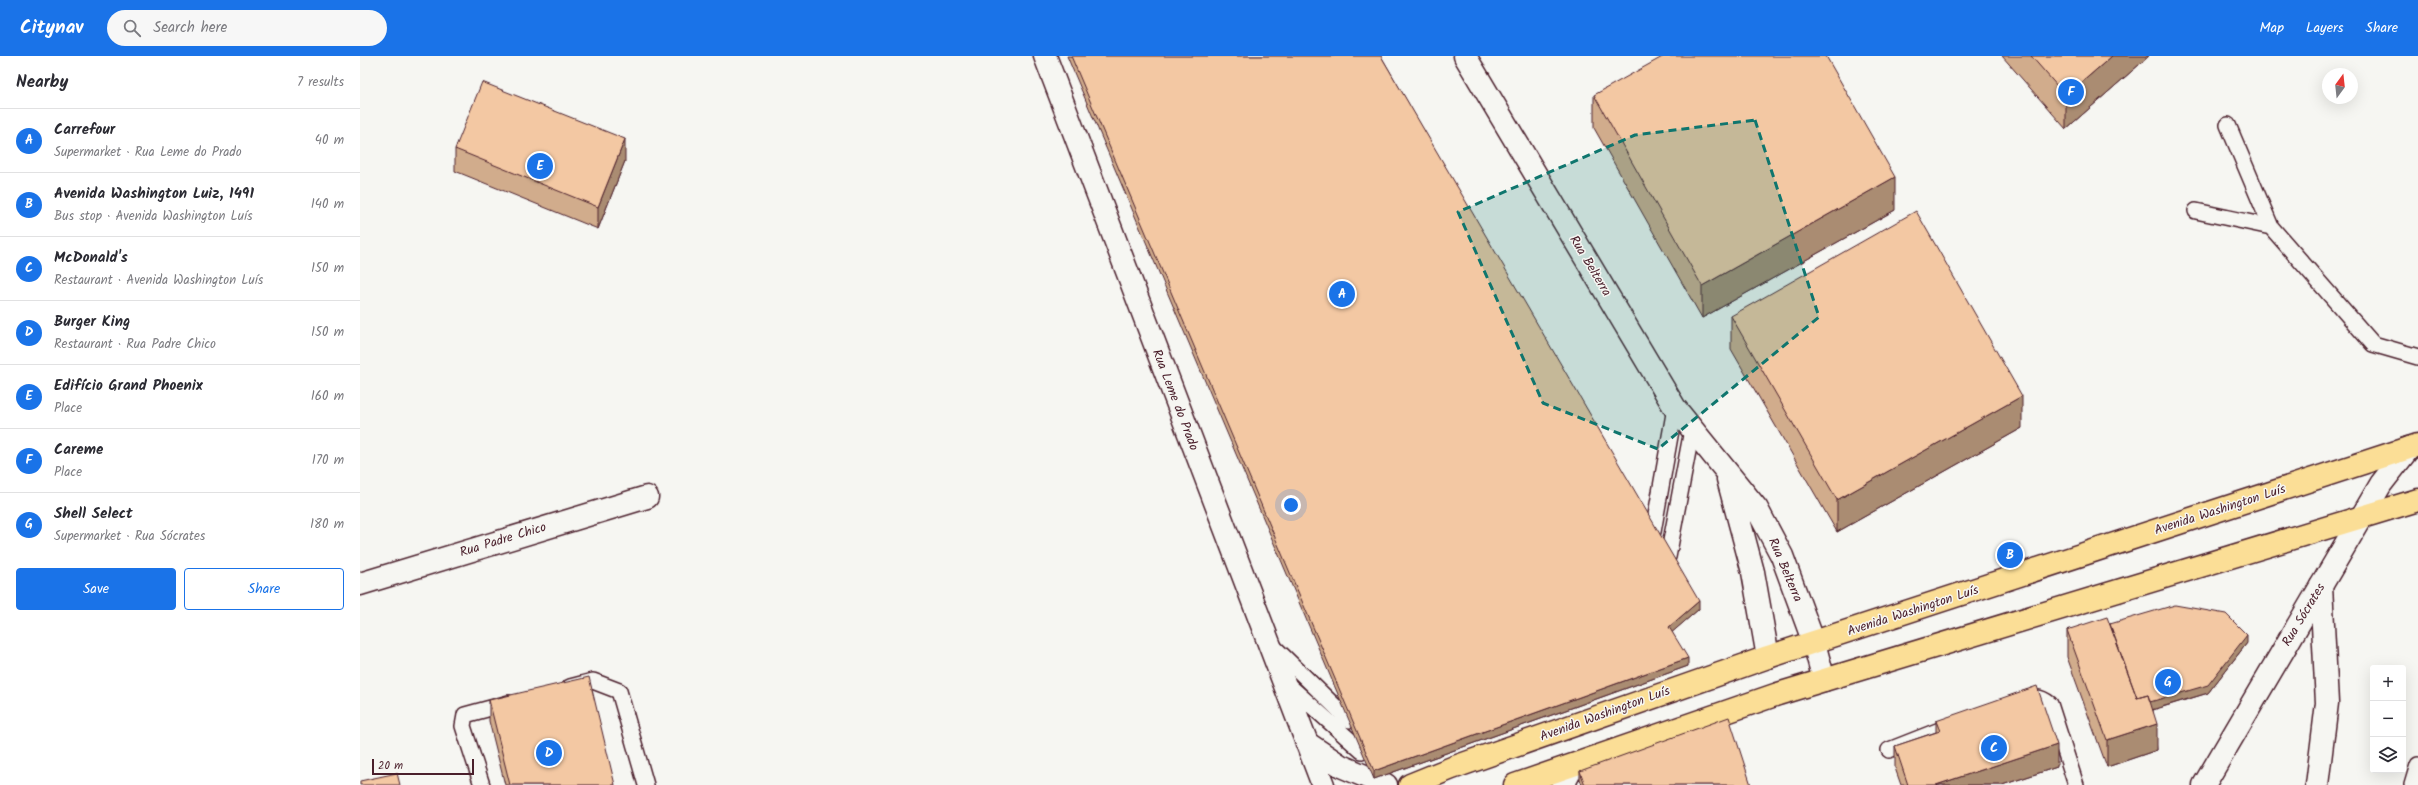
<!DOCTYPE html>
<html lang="en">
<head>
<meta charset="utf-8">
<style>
	:root { --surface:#fff; --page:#f7f7f7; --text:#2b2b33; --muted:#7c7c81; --line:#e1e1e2; --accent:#1a73e8 }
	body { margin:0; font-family:Kalam,sans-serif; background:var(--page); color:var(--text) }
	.controls { position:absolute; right:12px; bottom:12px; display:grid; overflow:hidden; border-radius:4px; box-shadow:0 4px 16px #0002 }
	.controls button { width:36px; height:36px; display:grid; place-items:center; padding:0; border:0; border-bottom:1px solid var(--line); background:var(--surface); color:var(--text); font:20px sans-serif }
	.compass { position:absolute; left:1962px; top:12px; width:36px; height:36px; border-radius:50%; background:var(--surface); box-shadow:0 4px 16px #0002; rotate:15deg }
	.scale { position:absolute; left:12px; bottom:10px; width:102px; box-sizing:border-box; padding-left:4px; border:2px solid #4a1f2b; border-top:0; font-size:11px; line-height:14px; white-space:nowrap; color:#4a1f2b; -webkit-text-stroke:3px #f6f6f2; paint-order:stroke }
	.you { position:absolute; left:931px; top:449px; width:14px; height:14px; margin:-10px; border:3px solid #fff; border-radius:50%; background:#1a73e8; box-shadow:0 0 0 6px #1a73e833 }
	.badge { display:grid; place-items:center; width:26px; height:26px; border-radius:50%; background:var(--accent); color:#fff; font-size:13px; font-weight:700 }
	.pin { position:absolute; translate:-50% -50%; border:2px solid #fff; box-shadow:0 1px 4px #0006 }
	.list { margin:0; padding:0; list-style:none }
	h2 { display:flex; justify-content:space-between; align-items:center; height:52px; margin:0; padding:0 16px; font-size:17px }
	h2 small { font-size:13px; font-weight:400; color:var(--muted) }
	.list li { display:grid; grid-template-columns:26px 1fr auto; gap:12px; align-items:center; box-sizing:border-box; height:64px; padding:0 16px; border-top:1px solid var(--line) }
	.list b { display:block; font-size:15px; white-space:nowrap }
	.list p { margin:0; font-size:13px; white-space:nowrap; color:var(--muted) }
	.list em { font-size:13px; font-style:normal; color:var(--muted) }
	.actions { display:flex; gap:8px; padding:12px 16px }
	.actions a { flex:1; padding:9px 0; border:1px solid var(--accent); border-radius:4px; text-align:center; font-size:14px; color:var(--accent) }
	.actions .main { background:var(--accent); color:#fff }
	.icon { flex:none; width:22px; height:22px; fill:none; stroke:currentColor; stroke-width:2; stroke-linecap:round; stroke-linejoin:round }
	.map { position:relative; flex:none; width:2058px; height:729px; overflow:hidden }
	header { display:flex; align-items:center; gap:24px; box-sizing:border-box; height:56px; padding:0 20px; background:var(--accent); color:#fff }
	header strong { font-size:19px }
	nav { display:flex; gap:22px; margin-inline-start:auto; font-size:14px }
	.search { width:280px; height:36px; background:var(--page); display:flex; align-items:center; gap:10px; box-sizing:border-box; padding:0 14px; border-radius:22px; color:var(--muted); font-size:15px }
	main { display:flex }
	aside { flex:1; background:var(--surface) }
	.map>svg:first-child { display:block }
</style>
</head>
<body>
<header>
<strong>Citynav</strong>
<div class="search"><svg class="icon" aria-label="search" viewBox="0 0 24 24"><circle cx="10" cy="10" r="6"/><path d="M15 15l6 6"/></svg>Search here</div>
<nav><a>Map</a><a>Layers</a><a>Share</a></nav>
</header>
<main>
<aside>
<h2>Nearby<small>7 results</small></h2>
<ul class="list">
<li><span class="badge">A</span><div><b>Carrefour</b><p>Supermarket · Rua Leme do Prado</p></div><em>40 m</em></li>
<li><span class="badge">B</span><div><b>Avenida Washington Luiz, 1491</b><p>Bus stop · Avenida Washington Luís</p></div><em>140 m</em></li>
<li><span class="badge">C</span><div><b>McDonald's</b><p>Restaurant · Avenida Washington Luís</p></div><em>150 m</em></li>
<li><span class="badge">D</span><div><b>Burger King</b><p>Restaurant · Rua Padre Chico</p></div><em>150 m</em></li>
<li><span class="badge">E</span><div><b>Edifício Grand Phoenix</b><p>Place</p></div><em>160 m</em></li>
<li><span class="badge">F</span><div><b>Careme</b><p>Place</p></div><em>170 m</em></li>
<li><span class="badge">G</span><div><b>Shell Select</b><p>Supermarket · Rua Sócrates</p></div><em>180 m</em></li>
</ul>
<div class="actions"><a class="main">Save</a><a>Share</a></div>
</aside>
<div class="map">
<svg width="2058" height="729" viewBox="0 0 2058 729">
	<rect width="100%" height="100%" fill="#f6f6f2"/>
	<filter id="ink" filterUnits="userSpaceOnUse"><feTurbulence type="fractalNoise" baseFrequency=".025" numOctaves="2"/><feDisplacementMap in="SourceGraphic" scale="8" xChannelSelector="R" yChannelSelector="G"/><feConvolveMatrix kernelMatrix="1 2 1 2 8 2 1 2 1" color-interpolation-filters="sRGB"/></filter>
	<g filter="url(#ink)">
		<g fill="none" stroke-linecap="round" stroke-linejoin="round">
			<defs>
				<path id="lane" d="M1868,69L1911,171L2013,288L2058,301
					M1836,155L1911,171
					M1293,476L1315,352
					M1308,501L1332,374
					M914,591L989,664
					M925,626L1002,695
					M210,631L233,625L259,635L286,729
					M1661,645C1673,640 1680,640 1690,648L1716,729
					M1529,694L1595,668
					M122,729L103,670L105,659L149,647
					M2052,729L2058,709"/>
				<path id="street" d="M685,0L963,729
					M1105,0L1315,352L1397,453L1422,500L1454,587L1464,624
					M1368,423L1393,516L1408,601
					M0,528L287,441
					M947,687L981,710L1026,729
					M1203,729L1213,710
					M1957,729L1967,647L1961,530"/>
				<path id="secondary" d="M1844,729L2021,428L2049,392"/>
				<path id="primary" d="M1050,729L1092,712L1408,601L2058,389
					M1155,729L1418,638L2058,444"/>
			</defs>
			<use href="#lane" stroke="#4a1f2b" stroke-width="18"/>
			<use href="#street" stroke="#4a1f2b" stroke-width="25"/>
			<use href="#secondary" stroke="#4a1f2b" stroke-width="25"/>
			<use href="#primary" stroke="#4a1f2b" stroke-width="25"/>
			<use href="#lane" stroke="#f6f6f2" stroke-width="15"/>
			<use href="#street" stroke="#f6f6f2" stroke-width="22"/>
			<use href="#secondary" stroke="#f6f6f2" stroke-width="22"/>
			<use href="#primary" stroke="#fbde96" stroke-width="22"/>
		</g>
		<path fill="#d1ac8c" stroke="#4a1f2b" d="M707,0H1021L1339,553L1312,576L1328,610L1014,723Z
			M1642,0H1789L1706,73Z
			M1234,39L1535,154L1342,262L1234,72Z
			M95,93L265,105L238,173L95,115Z
			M1371,260L1662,372L1477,476L1371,293Z
			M1750,568L1887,587L1848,637L1793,654L1797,694L1747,711L1707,601V574Z
			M129,644L255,729H145L129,665Z
			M1576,665L1697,711L1642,729H1541L1535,712V690L1576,676Z
			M1220,715L1391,729H1222L1220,723Z"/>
		<path fill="#aa8c72" stroke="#4a1f2b" d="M1752,0H1789L1706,73V40Z
			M265,83V105L238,173V151Z
			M1535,121V154L1342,262V230Z
			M1662,340V372L1477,476V444Z
			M1339,545V553L1309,579V571Z
			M1887,579V587L1848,637L1775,659V651Z
			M1328,602V610L1014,723V715Z
			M1797,668V694L1747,711V684Z
			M1697,689V711L1642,729H1576Z"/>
		<path fill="#f3c8a3" stroke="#4a1f2b" d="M711,0H1021L1339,545L1309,571L1328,602L1014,715Z
			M1304,0H1466L1535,121L1342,230L1234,39Z
			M1671,0H1752L1706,40Z
			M122,26L265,83L238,151L95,93Z
			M1556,155L1662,340L1477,444L1371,260Z
			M1815,549L1866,558L1887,579L1848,629L1790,646L1788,639L1777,642L1750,568Z
			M1747,561L1777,642L1788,639L1797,668L1747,684L1707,574Z
			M229,621L255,729H150L129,644Z
			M1677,630L1697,689L1576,729H1548L1535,690L1580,675L1576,665Z
			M1369,661L1391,729H1225L1220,715Z
			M37,717L40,729H0V725Z"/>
	</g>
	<path fill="#0f766e" fill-opacity="0.2" stroke="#0f766e" stroke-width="3" stroke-dasharray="8 5" stroke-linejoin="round" d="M1395,64L1459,261L1298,393L1183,347L1098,156L1275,79Z"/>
	<g text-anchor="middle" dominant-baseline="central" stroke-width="3" stroke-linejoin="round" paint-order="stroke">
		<g font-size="13" fill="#4a1f2b" stroke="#f6f6f2">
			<text transform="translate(1230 210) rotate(59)">Rua Belterra</text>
			<text transform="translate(815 344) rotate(69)">Rua Leme do Prado</text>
			<text transform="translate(1860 454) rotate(-18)">Avenida Washington Luís</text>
			<text transform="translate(143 484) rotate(-17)">Rua Padre Chico</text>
			<text transform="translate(1425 514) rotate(67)">Rua Belterra</text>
			<text transform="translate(1553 555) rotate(-18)">Avenida Washington Luís</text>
			<text transform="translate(1944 559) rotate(-59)">Rua Sócrates</text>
			<text transform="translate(1245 658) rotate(-20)">Avenida Washington Luís</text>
		</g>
	</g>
</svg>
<div class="controls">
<button>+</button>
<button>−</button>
<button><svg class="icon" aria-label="layers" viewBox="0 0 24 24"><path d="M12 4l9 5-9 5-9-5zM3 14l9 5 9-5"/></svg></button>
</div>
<svg class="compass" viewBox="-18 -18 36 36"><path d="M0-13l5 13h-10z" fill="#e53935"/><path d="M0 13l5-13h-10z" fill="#7c7c81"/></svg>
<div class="scale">20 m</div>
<div class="you"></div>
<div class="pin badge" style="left:982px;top:238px">A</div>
<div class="pin badge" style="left:1650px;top:499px">B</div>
<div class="pin badge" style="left:1634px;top:692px">C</div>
<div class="pin badge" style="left:189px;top:697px">D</div>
<div class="pin badge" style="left:180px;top:110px">E</div>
<div class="pin badge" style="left:1711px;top:36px">F</div>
<div class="pin badge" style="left:1808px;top:626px">G</div>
</div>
</main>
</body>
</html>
